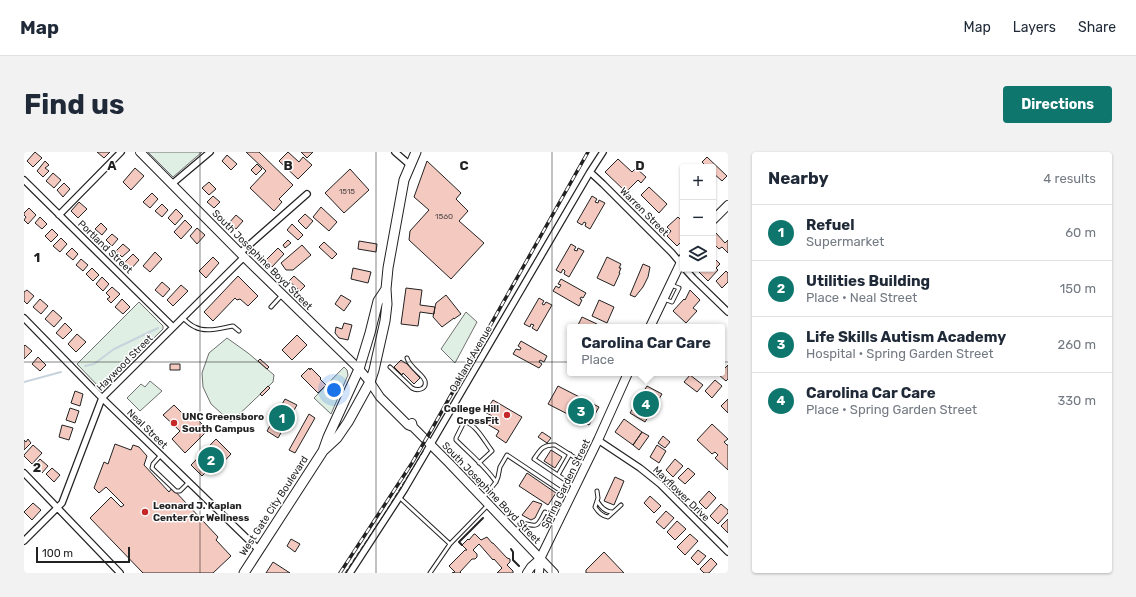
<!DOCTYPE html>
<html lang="en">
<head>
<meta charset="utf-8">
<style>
	:root { --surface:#fff; --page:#f2f2f3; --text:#1f2937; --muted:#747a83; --line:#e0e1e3; --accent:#0f766e }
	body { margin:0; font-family:Rubik,sans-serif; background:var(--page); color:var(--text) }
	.controls { position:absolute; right:12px; top:12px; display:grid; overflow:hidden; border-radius:4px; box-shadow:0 1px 3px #0004 }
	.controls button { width:36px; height:36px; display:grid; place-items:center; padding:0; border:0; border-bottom:1px solid var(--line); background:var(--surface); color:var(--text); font:20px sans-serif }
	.scale { position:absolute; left:12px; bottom:10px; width:94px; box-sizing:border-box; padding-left:4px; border:2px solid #222; border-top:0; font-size:11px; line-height:14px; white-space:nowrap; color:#222; -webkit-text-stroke:3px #fff; paint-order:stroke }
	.you { position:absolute; left:310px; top:238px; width:14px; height:14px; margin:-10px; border:3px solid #fff; border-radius:50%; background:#1a73e8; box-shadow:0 0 0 6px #1a73e833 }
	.badge { display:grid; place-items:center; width:26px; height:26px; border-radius:50%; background:var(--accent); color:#fff; font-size:13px; font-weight:700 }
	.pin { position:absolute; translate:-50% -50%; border:2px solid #fff; box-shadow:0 1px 4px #0006 }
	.popup { position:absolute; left:543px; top:172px; width:158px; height:52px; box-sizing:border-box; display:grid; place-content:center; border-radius:4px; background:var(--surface); filter:drop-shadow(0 1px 3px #0005); font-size:13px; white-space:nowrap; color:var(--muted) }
	.popup b { font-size:15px; color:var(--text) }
	.popup::after { content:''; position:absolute; left:50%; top:100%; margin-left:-8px; border:8px solid transparent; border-top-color:var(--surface) }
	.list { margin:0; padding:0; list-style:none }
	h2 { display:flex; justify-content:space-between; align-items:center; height:52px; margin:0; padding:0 16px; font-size:17px }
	h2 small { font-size:13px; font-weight:400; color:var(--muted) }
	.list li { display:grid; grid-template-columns:26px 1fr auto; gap:12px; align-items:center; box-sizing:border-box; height:56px; padding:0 16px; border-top:1px solid var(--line) }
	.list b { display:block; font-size:15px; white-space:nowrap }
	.list p { margin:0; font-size:13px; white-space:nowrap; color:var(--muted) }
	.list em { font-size:13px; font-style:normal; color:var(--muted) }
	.icon { flex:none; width:22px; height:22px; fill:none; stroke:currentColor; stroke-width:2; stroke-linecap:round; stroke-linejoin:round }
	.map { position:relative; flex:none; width:704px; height:421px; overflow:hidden; border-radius:4px }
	header { display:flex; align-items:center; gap:24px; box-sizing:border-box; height:56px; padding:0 20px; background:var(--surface); border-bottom:1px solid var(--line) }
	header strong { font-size:19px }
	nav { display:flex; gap:22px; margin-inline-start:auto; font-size:14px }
	.intro { display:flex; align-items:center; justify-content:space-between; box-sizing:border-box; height:96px; padding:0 24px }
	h1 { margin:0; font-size:28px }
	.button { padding:10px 18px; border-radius:4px; background:var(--accent); color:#fff; font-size:14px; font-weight:700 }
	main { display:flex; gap:24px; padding:0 24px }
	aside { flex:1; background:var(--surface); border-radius:4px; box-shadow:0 1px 3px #0004 }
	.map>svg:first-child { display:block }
</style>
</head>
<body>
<header>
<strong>Map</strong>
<nav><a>Map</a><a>Layers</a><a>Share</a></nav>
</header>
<div class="intro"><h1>Find us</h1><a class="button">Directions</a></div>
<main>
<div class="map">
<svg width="704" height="421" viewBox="0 0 704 421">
	<rect width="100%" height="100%" fill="#fff"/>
	<path fill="#e0efe3" stroke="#6f6f6f" d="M124,0H178L149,25Z
		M115,150L139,174V177L79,236H76L53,212Z
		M442,160L453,170L431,211L417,197Z
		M203,186L224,201L250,223L249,230L207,270L187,252L179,235L178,221L185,201Z
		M320,215L323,218L324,223L307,262L290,246Z
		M126,229L138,239L116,259L103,246L117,232L121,235Z"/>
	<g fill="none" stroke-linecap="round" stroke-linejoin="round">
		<path stroke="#c7d3dd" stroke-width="2" d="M61,214L70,212L90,197L134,176
			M0,230L37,220"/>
	</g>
	<path fill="#f3c9c0" stroke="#222" d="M11,0L18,6L9,15L3,9Z
		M73,0H86L80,6Z
		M222,0H235L269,33L255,47L258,50L250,59L226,36L242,19Z
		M264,0L275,10L279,5L288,13L274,27L255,9Z
		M277,0H289L283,6Z
		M203,3L213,12L207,18L198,9Z
		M683,5L703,24L698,29L689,21V15H683L678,10Z
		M594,7L608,20L612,16L622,25L617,31L614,28L602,40L581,20Z
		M21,9L25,13L21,16L25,19L19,25L13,19Z
		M403,9L437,41L432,47L444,59L435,69L460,91L427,127L385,88L386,79L405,58L390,45Z
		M233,12L238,17L232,23L227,18Z
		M111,16L120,24L107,38L99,30Z
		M326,17L345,38L320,61L301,41Z
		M29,21L37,28L30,36L22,29Z
		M185,30L192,37L185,43L178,36Z
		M40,31L46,37L39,45L33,38Z
		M625,35L643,52L635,61L617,43Z
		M128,41L134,47L126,56L119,50Z
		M189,44L196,50L190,56L183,50Z
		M568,44L573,47L571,50L574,51L575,48L581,51L566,77L561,74L562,71L560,70L558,73L553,70Z
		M55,50L63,57L54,66L47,59Z
		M138,52L144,58L138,65L131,59Z
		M297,55L313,70L305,79L289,65Z
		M5,56L12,63L4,72L0,68L2,65L0,63V61Z
		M152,57L159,64L151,73L144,66Z
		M281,62L289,69L282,77L274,69Z
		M212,63L219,69L212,77L205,71Z
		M16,65L23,72L18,77L11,71Z
		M654,65L659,70V88L653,94L643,84L647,79L643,75Z
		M161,68L168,75L157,87L150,80Z
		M77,71L83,77L78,83L71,77Z
		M268,72L279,83L274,88L263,78Z
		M173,76L181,83L173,92L166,84Z
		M28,77L34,83L27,90L21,84Z
		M692,81L701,91L704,88V101L698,95L695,97L689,91V84Z
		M88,82L94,87L88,94L82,88Z
		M37,86L43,92L36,100L29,94Z
		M264,88L267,91L261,96L259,93Z
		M335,89L353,92L352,100L334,97Z
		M300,90L313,102L308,107L295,95Z
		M99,92L106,98L98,105L92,99Z
		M547,92L552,95L550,98L553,99L554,96L560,99L545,125L540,122L541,119L539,117L537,121L532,118Z
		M278,93L287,103L269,118H262L257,111Z
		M48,96L54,102L49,108L42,102Z
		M254,96L260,102L248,115L241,109Z
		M131,100L138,107L126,120L119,114Z
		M109,102L115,108L107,117L100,111Z
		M189,105L195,111L182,126L175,119Z
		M583,105L597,112L595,116H597L595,121H596L590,134L573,126Z
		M57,107L64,113L59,119L52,113Z
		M691,107L696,112L692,116L694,118L684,129L672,117H689V109Z
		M619,112L626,115L624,125L619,135L611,145L606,143Z
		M68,116L75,123L69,129L62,122Z
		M329,116L347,120L344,131L327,127Z
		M702,119L704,121V130L698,136L692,129Z
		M214,124L234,144L224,154L216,147L213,148L211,146L189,169L180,160Z
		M270,124L281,134L276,139L265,129Z
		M78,125L85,132L79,139L72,132Z
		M537,127L562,141L559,146L557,145L556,147L558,148L555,154L529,139L532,134L535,136L537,133L534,132Z
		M138,130L146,137L139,145L131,138Z
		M157,133L164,139L149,154L143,148Z
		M88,135L96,142L87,151L83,147L86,145L82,141Z
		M382,136L398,138L396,153L411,155L410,162L396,160L394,174L377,172Z
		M3,138L10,144L3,152L0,149V140Z
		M666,138L676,148L669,156L673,159L662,171L649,159L660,147L661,148Z
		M317,143L327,149L320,159L311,152Z
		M422,143L437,162L430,167V166L418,175L409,165L411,155L412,151Z
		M515,146L520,149L518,152L520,153L522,150L528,153L513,179L508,176L510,173L507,172L506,175L500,172Z
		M16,147L24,154L17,162L9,155Z
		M98,147L106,155L99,162L91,155Z
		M575,148L590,155L583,171L568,164Z
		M29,158L38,166L30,175L21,167Z
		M558,165L573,172L572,175H553Z
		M41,171L48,178L39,187L32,181Z
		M320,171L328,173L324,188L315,186L311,181L312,175L318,177Z
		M53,182L62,190L52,200L44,192Z
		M273,183L283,193L268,208L258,198Z
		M497,189L523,204L520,210L516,208L515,210L518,212L515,216L489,202L492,197L496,198L497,196L494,194Z
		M1,193L8,199L0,207V194Z
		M14,205L22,213L16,219L8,212Z
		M236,207L245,215L243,217L234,209Z
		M377,208L381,211H382L396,226L390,232L379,221L378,223L370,215Z
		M146,212H156V218H146Z
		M704,213V227L702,229L695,223L698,221V219Z
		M285,216L286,218L287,216L297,226L296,227L302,233L294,241L277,224Z
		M666,223L679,233L673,240L660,230Z
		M691,228L698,234L688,246L681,239Z
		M244,234L246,236L238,244L236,242Z
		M534,234L575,255L565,273L524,252Z
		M623,234L638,242L621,270L606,261Z
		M51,239L59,242L56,254L47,251Z
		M261,247L273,253L254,286L243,279Z
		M704,247V261L697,254Z
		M469,248L498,265L482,291L472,284L475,279L463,272L468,264L461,260Z
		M150,253L160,263L161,261L163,263L166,260L184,278L161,301L148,287L156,279L139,263Z
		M46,256L55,259L51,271L42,268Z
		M285,262L291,266L271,301L265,298Z
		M600,267L618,280L609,293L591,280Z
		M688,272L704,287L700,290L703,293H704V318L691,306L694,303L691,300L688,302L673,288Z
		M38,273L49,276L45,288L35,285Z
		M518,280L527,286L523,291L514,285Z
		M618,280L625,284L615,298L609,293Z
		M639,284L646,290L641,296L634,291Z
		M4,287L7,291L0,298V288L2,290Z
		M192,287L207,302L191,319L187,315L178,324L167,313Z
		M91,292L107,298L109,293L115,295L123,304L120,313L145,340L148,336L194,385L192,388L207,404L189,421H119L66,366L87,345L97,355L100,353L82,335L75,341L70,336L80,310L84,312Z
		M9,293L18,301L8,312L0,304V303Z
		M633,293L642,299L635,311L626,305Z
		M527,298L538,305L531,316L520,309Z
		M16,307L24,314L18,321L10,314Z
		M651,307L659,314L649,325L642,318Z
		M28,316L36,323L30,330L22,322Z
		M664,316L671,322L661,332L654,326Z
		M503,321L532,341L524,353L495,334Z
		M591,325L600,329L590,353L580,349Z
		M685,339L692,346L682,357L675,350Z
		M626,344L637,354L630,361L620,351Z
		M509,349L518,352L511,366L507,368L498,363Z
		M9,351L17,358L8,368L0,360Z
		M697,352L704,358V361L694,372L686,364Z
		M642,359L650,366L640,377L632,370Z
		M704,367V381L697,374Z
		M653,369L662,377L651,388L643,380Z
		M450,382H451L457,388L463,385L468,391H469L483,406L486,407V410L483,413L489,419V421H473L478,416L470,407L469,408L455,392L449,398L453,402V405L451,407H448L436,420L437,421H428L431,420L425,414L441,398H443L438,393L444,387L445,388Z
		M666,382L674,389L661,403L653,395Z
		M267,387L276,392L271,400L263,394Z
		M674,398L682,404L674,413L667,406Z
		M580,400L600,421H562V418Z
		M687,406L693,412L685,421H680L676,417Z
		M249,410L266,421H242Z"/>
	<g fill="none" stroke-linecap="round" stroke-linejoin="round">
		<defs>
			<path id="lane" d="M640,147L648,150L655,136L647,133
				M247,155L258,143
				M158,165C162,169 166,173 171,175C182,181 197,176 209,174L215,179
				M366,215L388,236C393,239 403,238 401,229C399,222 386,216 383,206
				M137,303L129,312L128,316L152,339H156L165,330
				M455,311L468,299C461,290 453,274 442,270L439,272L432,286V288C446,302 461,314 472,330
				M534,323L546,302
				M550,334L510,307C516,298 519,292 531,293L561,312
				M573,339L574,346L571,355C574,360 578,364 584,365L597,353
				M375,345L426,392L406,421
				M459,346L472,330L474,325L476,315L483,303L546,345
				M573,349C577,355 581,360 589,360
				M491,379L499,371C515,376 514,373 521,360L534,366
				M426,392L465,352"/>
			<path id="street" d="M371,0L386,13
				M566,20L579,32L648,101L658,113
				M0,28L149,175
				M148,32L186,0
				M35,63L97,0
				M216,101L283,42
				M661,117L669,126L704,160
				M0,166L78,246L235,398
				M574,288L616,316L636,332L704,400
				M0,321L96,421
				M0,389L38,351L78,246L220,105
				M326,421L380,338L566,20L579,0"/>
			<path id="secondary" d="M116,0L220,105L335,217L346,230L356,245L384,273L389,275
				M689,68L704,53
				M626,175L659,106
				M388,271L389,275L425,311L530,421
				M503,421L507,415L516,407
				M515,421L516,407L574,288L604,221"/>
			<path id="primary" d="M299,299L313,286L324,270L346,230L350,218L361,169L363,152L362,137L364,116L380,28L392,0
				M220,421L299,299L304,285L335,217L346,181L354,149L362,137"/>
		</defs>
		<use href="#lane" stroke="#222" stroke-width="5"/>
		<use href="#street" stroke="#222" stroke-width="8"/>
		<use href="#secondary" stroke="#222" stroke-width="10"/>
		<use href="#primary" stroke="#222" stroke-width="11"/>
		<use href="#lane" stroke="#fff" stroke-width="3"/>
		<use href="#street" stroke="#fff" stroke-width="5.5"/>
		<use href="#secondary" stroke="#fff" stroke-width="8"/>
		<use href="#primary" stroke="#fff" stroke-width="9"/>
		<defs>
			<path id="rail" d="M316,421L388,311L409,275L564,0"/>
		</defs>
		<use href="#rail" stroke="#222" stroke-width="3.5"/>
		<use href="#rail" stroke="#fff" stroke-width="2" stroke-dasharray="6" stroke-linecap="butt"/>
		<path stroke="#222" stroke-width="1" stroke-dasharray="5 2" stroke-linecap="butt" d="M438,393L435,390L459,366
			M321,421L359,364L400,298"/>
		<path stroke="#222" stroke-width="2" d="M438,393L435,390L459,366
			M487,397L489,400V408L495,414"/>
	</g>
	<path fill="none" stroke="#222" stroke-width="1" stroke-opacity="0.55" d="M176,0V421M352,0V421M528,0V421M0,210H704"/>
	<g fill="#c62828" stroke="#fff" stroke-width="1.5">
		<circle cx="483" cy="263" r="4"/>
		<circle cx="150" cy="271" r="4"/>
		<circle cx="121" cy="360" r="4"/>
	</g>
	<g text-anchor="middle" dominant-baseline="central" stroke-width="3" stroke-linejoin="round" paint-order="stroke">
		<g font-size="8" fill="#564c4a">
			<text x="323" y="39">1515</text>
			<text x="420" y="64">1560</text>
		</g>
		<g font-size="10" fill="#222" stroke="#fff">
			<text transform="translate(620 60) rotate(45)">Warren Street</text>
			<text transform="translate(81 95) rotate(44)">Portland Street</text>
			<text transform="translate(238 108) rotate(45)">South Josephine Boyd Street</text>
			<text transform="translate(447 207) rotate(-60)">Oakland Avenue</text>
			<text transform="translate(101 211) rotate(-45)">Haywood Street</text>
			<text transform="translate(123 277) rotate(44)">Neal Street</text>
			<text transform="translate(542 332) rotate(-64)">Spring Garden Street</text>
			<text transform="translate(467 341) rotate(46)">South Josephine Boyd Street</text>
			<text transform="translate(657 342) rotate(44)">Mayflower Drive</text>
			<text transform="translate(250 354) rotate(-57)">West Gate City Boulevard</text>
		</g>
		<g font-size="10" font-weight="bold" fill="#222" stroke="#fff" text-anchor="start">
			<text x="475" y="257" text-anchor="end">College Hill<tspan x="475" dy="12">CrossFit</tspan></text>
			<text x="158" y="265">UNC Greensboro<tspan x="158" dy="12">South Campus</tspan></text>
			<text x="129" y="354">Leonard J. Kaplan<tspan x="129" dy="12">Center for Wellness</tspan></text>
		</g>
	</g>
	<g font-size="13" text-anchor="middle" font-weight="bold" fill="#222" stroke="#fff" stroke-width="3" stroke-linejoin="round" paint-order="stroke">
		<text x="88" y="18">A</text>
		<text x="264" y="18">B</text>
		<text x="440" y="18">C</text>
		<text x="616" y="18">D</text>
		<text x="13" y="110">1</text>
		<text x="13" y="320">2</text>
	</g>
</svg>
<div class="controls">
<button>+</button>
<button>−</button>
<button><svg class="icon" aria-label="layers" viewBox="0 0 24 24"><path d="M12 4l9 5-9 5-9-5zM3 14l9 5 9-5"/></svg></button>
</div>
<div class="scale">100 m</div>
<div class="you"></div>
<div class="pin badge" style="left:258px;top:266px">1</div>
<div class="pin badge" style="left:187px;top:308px">2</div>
<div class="pin badge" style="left:557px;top:259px">3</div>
<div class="pin badge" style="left:622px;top:252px">4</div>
<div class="popup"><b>Carolina Car Care</b>Place</div>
</div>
<aside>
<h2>Nearby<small>4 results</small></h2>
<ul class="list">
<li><span class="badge">1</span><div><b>Refuel</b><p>Supermarket</p></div><em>60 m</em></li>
<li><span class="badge">2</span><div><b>Utilities Building</b><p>Place · Neal Street</p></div><em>150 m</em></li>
<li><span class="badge">3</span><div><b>Life Skills Autism Academy</b><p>Hospital · Spring Garden Street</p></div><em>260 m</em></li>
<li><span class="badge">4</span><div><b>Carolina Car Care</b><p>Place · Spring Garden Street</p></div><em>330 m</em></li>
</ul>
</aside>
</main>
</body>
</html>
